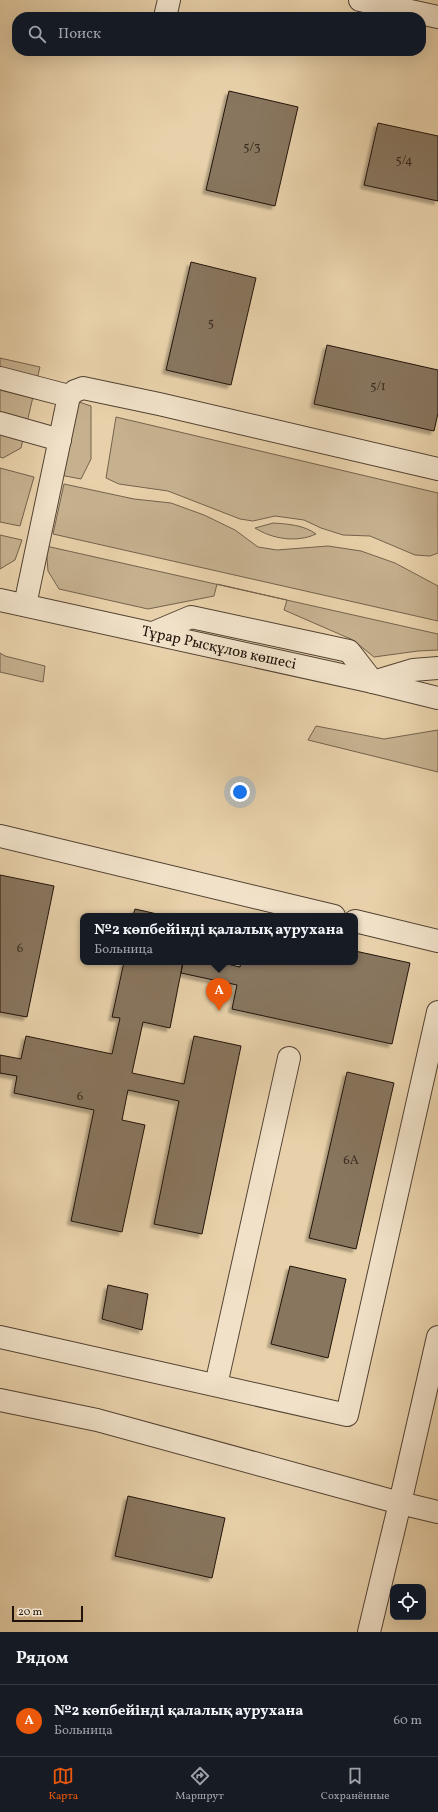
<!DOCTYPE html>
<html lang="ru">
<head>
<meta charset="utf-8">
<style>
	:root { --surface:#171b24; --page:#242831; --text:#f1f3f6; --muted:#9ea1a6; --line:#363941; --accent:#ea580c }
	body { margin:0; font-family:Vollkorn,serif; background:var(--page); color:var(--text) }
	.controls { position:absolute; right:12px; bottom:12px; display:grid; overflow:hidden; border-radius:8px; box-shadow:0 4px 16px #0002 }
	.controls button { width:36px; height:36px; display:grid; place-items:center; padding:0; border:0; border-bottom:1px solid var(--line); background:var(--surface); color:var(--text); font:20px sans-serif }
	.scale { position:absolute; left:12px; bottom:10px; width:71px; box-sizing:border-box; padding-left:4px; border:2px solid #21130b; border-top:0; font-size:11px; line-height:14px; white-space:nowrap; color:#21130b; -webkit-text-stroke:3px #f0e1c8; paint-order:stroke }
	.you { position:absolute; left:240px; top:792px; width:14px; height:14px; margin:-10px; border:3px solid #fff; border-radius:50%; background:#1a73e8; box-shadow:0 0 0 6px #1a73e833 }
	.badge { display:grid; place-items:center; width:26px; height:26px; border-radius:50%; background:var(--accent); color:#fff; font-size:13px; font-weight:700 }
	.pin { position:absolute; translate:-50% -33px; filter:drop-shadow(0 1px 2px #0008) }
	.pin::after { content:''; position:absolute; top:21px; width:14px; height:12px; background:inherit; clip-path:polygon(0 0,100% 0,50% 100%) }
	.popup { position:absolute; left:80px; top:913px; width:278px; height:52px; box-sizing:border-box; display:grid; place-content:center; border-radius:8px; background:var(--surface); filter:drop-shadow(0 1px 3px #0005); font-size:13px; white-space:nowrap; color:var(--muted) }
	.popup b { font-size:15px; color:var(--text) }
	.popup::after { content:''; position:absolute; left:50%; top:100%; margin-left:-8px; border:8px solid transparent; border-top-color:var(--surface) }
	.list { margin:0; padding:0; list-style:none }
	h2 { display:flex; justify-content:space-between; align-items:center; height:52px; margin:0; padding:0 16px; font-size:17px }
	h2 small { font-size:13px; font-weight:400; color:var(--muted) }
	.list li { display:grid; grid-template-columns:26px 1fr auto; gap:12px; align-items:center; box-sizing:border-box; height:72px; padding:0 16px; border-top:1px solid var(--line) }
	.list b { display:block; font-size:15px; white-space:nowrap }
	.list p { margin:0; font-size:13px; white-space:nowrap; color:var(--muted) }
	.list em { font-size:13px; font-style:normal; color:var(--muted) }
	.icon { flex:none; width:22px; height:22px; fill:none; stroke:currentColor; stroke-width:2; stroke-linecap:round; stroke-linejoin:round }
	.map { position:relative; flex:none; width:438px; height:1632px; overflow:hidden }
	.search { position:absolute; background:var(--surface); box-shadow:0 4px 16px #0002; left:12px; right:12px; top:12px; height:44px; display:flex; align-items:center; gap:10px; box-sizing:border-box; padding:0 14px; border-radius:16px; color:var(--muted); font-size:15px }
	.sheet { height:124px; background:var(--surface) }
	nav { display:flex; justify-content:space-around; align-items:center; box-sizing:border-box; height:56px; border-top:1px solid var(--line); background:var(--surface); font-size:11px; color:var(--muted) }
	nav a { display:grid; justify-items:center; gap:2px }
	nav .on { color:var(--accent) }
	.map>svg:first-child { display:block }
</style>
</head>
<body>
<div class="map">
<svg width="438" height="1632" viewBox="0 0 438 1632">
	<defs>
		<filter id="shadow"><feDropShadow dx="-3.5" dy="3.5" stdDeviation="1" flood-color="#0004"/></filter>
	</defs>
	<rect width="100%" height="100%" fill="#e8d1aa"/>
	<filter id="stains"><feTurbulence type="fractalNoise" baseFrequency=".005" numOctaves="4"/><feColorMatrix values="0 0 0 0 .2 0 0 0 0 .09 0 0 0 0 .02 0 0 0 .5 -.17"/></filter>
	<radialGradient id="worn" r=".72"><stop offset=".6" stop-color="#630" stop-opacity="0"/><stop offset="1" stop-color="#630" stop-opacity=".3"/></radialGradient>
	<path fill="#c6b18f" stroke="#74624d" d="M0,358L40,367L21,448L3,458L0,457Z
		M73,400L91,406V459L81,479L60,475Z
		M116,417L438,493V553L430,556L415,555L370,536L343,535L321,528L304,520L275,516L253,521L240,519L168,491L119,484L106,478Z
		M0,468L34,477L20,526L0,522Z
		M64,484L134,499L171,503L204,515L235,530L258,547L277,550L328,546L361,551L395,563L438,586V621L53,534Z
		M273,523C288,524 304,525 316,534C297,543 272,539 255,528Z
		M0,535L22,540L15,560L0,569Z
		M46,546L438,634V650L418,651L374,657L353,640L284,610L287,600L217,584L214,596L148,609L59,589L48,571Z
		M0,653L5,656L45,666L43,682L0,672Z
		M316,726L384,739L438,730V772L308,740Z"/>
	<path fill="#88765e" stroke="#21130b" filter="url(#shadow)" d="M229,91L298,107L275,206L206,190Z
		M378,123L438,136V201L364,185Z
		M191,262L256,278L231,385L166,370Z
		M327,345L438,370V413L434,431L314,404Z
		M0,875L54,886L27,1017L0,1012Z
		M135,909L166,916H133Z
		M355,951L410,963L392,1044L232,1009L237,985L181,973L183,962H219L240,967L241,962H355Z
		M124,962H183L170,1028L143,1022L132,1073L184,1084L194,1036L241,1046L202,1234L154,1224L179,1101L128,1090L122,1120L145,1125L122,1232L71,1221L94,1110L14,1093L17,1076L0,1073V1055L21,1059L26,1036L112,1054L120,1018L112,1017Z
		M347,1072L394,1083L356,1249L309,1238Z
		M290,1266L346,1279L328,1358L271,1344Z
		M108,1285L148,1294L142,1330L102,1319Z
		M128,1496L225,1518L212,1578L115,1556Z"/>
	<g fill="none" stroke-linecap="round" stroke-linejoin="round">
		<defs>
			<g id="minor">
				<path d="M360,0L438,17"/>
				<path d="M165,17L169,0"/>
				<path d="M0,378L69,396"/>
				<path d="M0,423L60,440"/>
				<path id="s1" d="M0,600L373,682L438,698"/>
				<path d="M25,605L69,396L75,391L83,388L159,404L438,469"/>
				<path d="M153,633L191,617L349,651L373,682"/>
				<path d="M373,682L413,670L438,668"/>
				<path d="M0,836L334,916"/>
				<path d="M355,921L438,941"/>
				<path d="M0,1337L347,1415L438,1012"/>
				<path d="M438,1337L400,1503L438,1512"/>
				<path d="M216,1385L289,1058"/>
				<path d="M0,1400L97,1420L400,1503L369,1632"/>
			</g>
		</defs>
		<use href="#minor" stroke="#534233" stroke-width="24"/>
		<use href="#minor" stroke="#f0e1c8" stroke-width="22"/>
	</g>
	<g text-anchor="middle" dominant-baseline="central" stroke-width="3.5" stroke-linejoin="round" paint-order="stroke">
		<g font-size="13" fill="#3b2c20">
			<text x="252" y="148">5/3</text>
			<text x="404" y="161">5/4</text>
			<text x="211" y="324">5</text>
			<text x="378" y="387">5/1</text>
			<text x="20" y="949">6</text>
			<text x="80" y="1097">6</text>
			<text x="351" y="1161">6А</text>
		</g>
		<g font-size="15" fill="#21130b" stroke="#f0e1c8">
			<text stroke="none"><textPath href="#s1" startOffset="224">Тұрар Рысқұлов көшесі</textPath></text>
		</g>
	</g>
	<rect width="100%" height="100%" filter="url(#stains)"/>
	<rect width="100%" height="100%" fill="url(#worn)"/>
</svg>
<div class="controls">
<button><svg class="icon" aria-label="locate" viewBox="0 0 24 24"><circle cx="12" cy="12" r="6"/><path d="M12 2v4M12 18v4M2 12h4M18 12h4"/></svg></button>
</div>
<div class="scale">20 m</div>
<div class="you"></div>
<div class="pin badge" style="left:219px;top:1011px">A</div>
<div class="popup"><b>№2 көпбейінді қалалық аурухана</b>Больница</div>
<div class="search"><svg class="icon" aria-label="search" viewBox="0 0 24 24"><circle cx="10" cy="10" r="6"/><path d="M15 15l6 6"/></svg>Поиск</div>
</div>
<section class="sheet">
<h2>Рядом<small></small></h2>
<ul class="list">
<li><span class="badge">A</span><div><b>№2 көпбейінді қалалық аурухана</b><p>Больница</p></div><em>60 m</em></li>
</ul>
</section>
<nav>
<a class="on"><svg class="icon" aria-label="map" viewBox="0 0 24 24"><path d="M3 6l6-2 6 2 6-2v14l-6 2-6-2-6 2zM9 4v14M15 6v14"/></svg>Карта</a>
<a><svg class="icon" aria-label="directions" viewBox="0 0 24 24"><path d="M12 3l9 9-9 9-9-9zM9 14v-3h6M13 9l2 2-2 2"/></svg>Маршрут</a>
<a><svg class="icon" aria-label="saved" viewBox="0 0 24 24"><path d="M7 4h10v16l-5-4-5 4z"/></svg>Сохранённые</a>
</nav>
</body>
</html>
